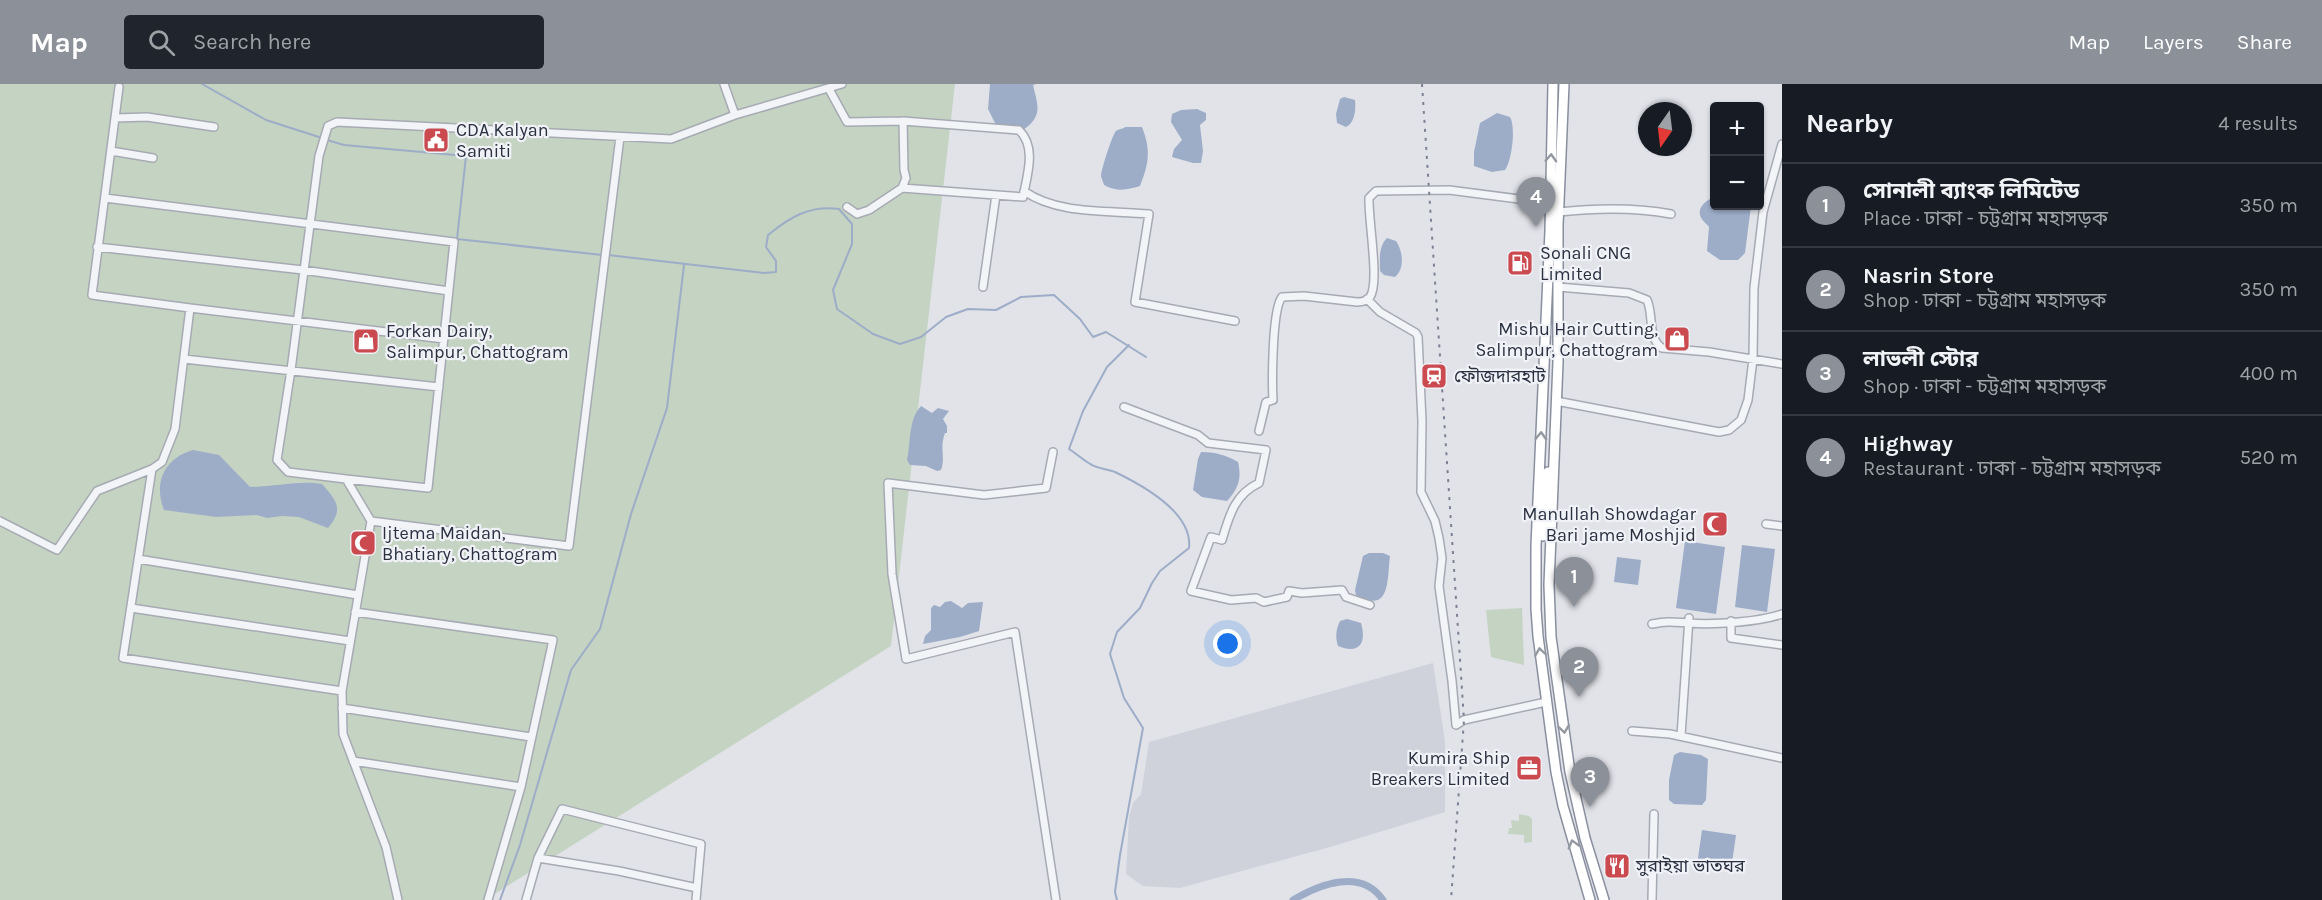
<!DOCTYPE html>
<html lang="en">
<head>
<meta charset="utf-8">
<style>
	:root { --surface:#171b24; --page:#20242c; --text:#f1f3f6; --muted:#9ea1a6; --line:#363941; --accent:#8c9099 }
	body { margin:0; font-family:Karla,"Noto Sans Bengali",sans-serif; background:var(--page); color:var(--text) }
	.controls { position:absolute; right:18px; top:18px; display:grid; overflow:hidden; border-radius:6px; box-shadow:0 2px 4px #0004 }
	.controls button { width:54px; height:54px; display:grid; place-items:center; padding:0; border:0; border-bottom:2px solid var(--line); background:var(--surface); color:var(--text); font:30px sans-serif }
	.compass { position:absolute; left:1638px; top:18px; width:54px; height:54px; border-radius:50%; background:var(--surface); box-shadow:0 2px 4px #0004; rotate:194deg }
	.you { position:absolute; left:1228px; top:560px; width:21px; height:21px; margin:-15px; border:4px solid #fff; border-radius:50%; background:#1a73e8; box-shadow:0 0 0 9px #1a73e833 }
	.badge { display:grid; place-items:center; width:39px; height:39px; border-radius:50%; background:var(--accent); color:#fff; font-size:20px; font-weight:700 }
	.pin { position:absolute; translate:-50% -50px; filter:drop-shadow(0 2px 3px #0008) }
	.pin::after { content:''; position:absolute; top:32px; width:21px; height:18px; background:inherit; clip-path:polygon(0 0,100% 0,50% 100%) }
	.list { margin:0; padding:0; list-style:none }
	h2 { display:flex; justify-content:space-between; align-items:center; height:78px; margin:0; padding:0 24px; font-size:26px }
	h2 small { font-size:20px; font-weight:400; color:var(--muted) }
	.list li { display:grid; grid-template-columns:39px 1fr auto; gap:18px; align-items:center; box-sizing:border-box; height:84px; padding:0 24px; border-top:2px solid var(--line) }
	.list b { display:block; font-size:22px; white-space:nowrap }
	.list p { margin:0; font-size:20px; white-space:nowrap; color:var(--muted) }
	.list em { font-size:20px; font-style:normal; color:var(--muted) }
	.icon { flex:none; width:33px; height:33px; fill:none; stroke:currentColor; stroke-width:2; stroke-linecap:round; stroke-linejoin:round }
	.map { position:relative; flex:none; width:1782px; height:816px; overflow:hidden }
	header { display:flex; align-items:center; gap:36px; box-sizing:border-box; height:84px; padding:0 30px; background:var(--accent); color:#fff }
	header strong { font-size:28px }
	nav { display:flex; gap:33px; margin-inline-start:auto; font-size:21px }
	.search { width:420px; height:54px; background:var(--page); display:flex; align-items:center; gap:15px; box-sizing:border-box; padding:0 21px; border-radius:6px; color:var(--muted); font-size:22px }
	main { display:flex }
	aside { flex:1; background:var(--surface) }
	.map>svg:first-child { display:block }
</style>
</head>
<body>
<header>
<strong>Map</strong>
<div class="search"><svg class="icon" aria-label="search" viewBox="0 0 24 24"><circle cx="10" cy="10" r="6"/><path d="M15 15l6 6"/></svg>Search here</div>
<nav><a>Map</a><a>Layers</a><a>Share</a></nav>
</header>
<main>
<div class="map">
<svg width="1782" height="816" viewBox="0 0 1782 816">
	<rect width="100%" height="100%" fill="#e1e3e9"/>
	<path fill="#cfd2db" d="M1433,579L1445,657V728L1330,763L1180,804L1143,802L1126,790L1129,733L1133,719L1141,710L1149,658Z"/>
	<path fill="#c5d3c2" d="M0,0H955L891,562L485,816H0Z
		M1522,524L1524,581L1491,573L1486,526Z
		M1519,730L1529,732L1532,735V758L1524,759V751L1508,750L1509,744H1512L1511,736L1519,737Z"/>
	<path fill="#9dadc8" d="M990,0H1036L1033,1C1038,22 1043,32 1023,46L996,41L988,25Z
		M1344,13L1355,16C1356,25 1355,39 1346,43L1337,39L1336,30L1340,15Z
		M1197,25L1206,29V36L1200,41L1203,67L1201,79H1193L1172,73L1174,65L1182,56L1171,38L1172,30L1181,26Z
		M1497,29L1510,33C1516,43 1512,76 1505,86L1492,88L1474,82V68L1480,39Z
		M1125,43H1142C1151,66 1149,79 1140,102C1127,106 1117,108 1104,101C1104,100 1101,93 1101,92C1101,86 1113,49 1116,47C1117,46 1125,44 1125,43Z
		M1714,113V122H1751L1745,169L1738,176H1720L1707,167L1709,143C1707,140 1701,136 1700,131C1698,122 1707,116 1714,113Z
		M1387,154L1396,157C1403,167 1405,185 1395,193L1384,191L1380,187C1380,176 1378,163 1387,154Z
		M921,322L932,329L938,324L949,327L943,335L947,342V349H945C939,365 946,372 941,386L937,387L926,382L910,381L907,376C911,358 908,336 921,322Z
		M193,366L219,371L250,403C274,403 299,396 322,400C337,417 344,425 328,444L299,433L282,432L267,434L257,431L216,433L164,426C153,398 165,374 193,366Z
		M1201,368C1215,368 1226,371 1238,378C1242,395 1238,405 1227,417L1202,413L1193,406L1198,375Z
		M1685,457L1725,463L1716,530L1676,524Z
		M1742,461L1775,465L1767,528L1735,523Z
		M1369,469H1383L1390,472C1387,495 1391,531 1356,511L1355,506L1363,472Z
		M1617,473L1641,476L1638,501L1614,498Z
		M951,517L962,524L968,519L983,518L979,547L960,553L923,560L925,552L931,546V524L934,521L940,523L945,518Z
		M1347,535L1361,539C1367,559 1359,571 1338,562C1335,553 1336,545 1340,537Z
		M1680,668L1701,671L1708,675L1706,716L1702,721L1674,720L1669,716V696L1674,671Z
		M1702,746L1736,751L1731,786L1697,781Z"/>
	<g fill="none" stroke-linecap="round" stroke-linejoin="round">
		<path stroke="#9dadc8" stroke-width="2" d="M202,0L266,36L322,54
			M327,56L344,61L466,72L457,155L602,171
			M608,171L764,189L776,188V177L766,163L768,151C790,133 810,121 839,125L852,140V160L833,206L837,225L873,250L900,260L921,253L946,233L968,225L996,226L1021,213L1054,211L1080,235L1093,253L1106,248L1146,273
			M500,816L520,761L571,586L600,545L631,430L667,324L684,181
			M1117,816L1115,808L1120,771L1143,644L1124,614L1110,570L1117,548L1140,524L1152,499L1160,487L1189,464C1193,429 1142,401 1115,388C1108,385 1099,385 1092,381C1084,377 1077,370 1069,365L1083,327L1107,283L1129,261"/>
		<path stroke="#9dadc8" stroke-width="7" d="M1293,816C1320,800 1361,784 1383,816"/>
		<defs>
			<path id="minor" d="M724,0L735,31
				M829,5L847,38L903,37L1019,46C1037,63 1027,92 1023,113L902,104
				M115,34L147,33L214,43
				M111,67L153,74
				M1024,107C1058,131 1109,126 1149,130L1135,218L1235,237
				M105,114L454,158L428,404L346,395
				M847,123L857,130L869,126L902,104L906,94L904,86L903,37
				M1559,128C1597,124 1633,123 1671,130
				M97,163L303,186L449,207
				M983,203L996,111
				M1558,203L1629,209L1647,216C1654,231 1647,254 1662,264L1709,268L1782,280
				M1367,215L1380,228L1416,249L1418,253L1422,337L1421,408L1435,437L1439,454L1442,474L1439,502L1452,597L1456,641L1464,636L1546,618
				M190,224L444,255
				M184,275L439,303
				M1556,317L1719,348L1729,346L1741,336L1748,316L1753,275L1754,204L1763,128L1782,60
				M1124,323L1198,351L1208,359L1266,366L1259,399C1235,410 1229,432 1222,456L1211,453L1191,507L1231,516L1256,514L1264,518L1287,513L1289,507L1302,509L1342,506L1346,513L1370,521
				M1259,347L1266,318L1273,316C1272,298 1272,225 1282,213L1304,212L1357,218C1362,218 1367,217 1370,213C1380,199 1368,135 1369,114L1376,107L1449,106L1550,119
				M1053,368L1046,404L984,411L888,399L892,490L906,575L1015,548L1056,816
				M152,385L123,574L342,607L371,437L346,395L288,388L277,376L291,286L319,72L328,42L337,38L671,55L735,31L842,0
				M0,437L57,466L97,407L152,385L162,378L175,345L190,224L92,211L119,3
				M371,437L569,462L620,53
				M1766,440L1782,442
				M138,475L358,511
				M131,524L350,557
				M355,528L553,556L521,703L488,816
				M1731,537V554L1782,561
				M1652,540C1669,537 1672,538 1689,539C1714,541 1759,538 1782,530
				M342,607L343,650L386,763L398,816
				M342,624L531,653
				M1632,647L1670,650L1782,674
				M1681,652L1689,534
				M353,677L521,703
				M538,774L619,787L697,804
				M526,816L538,774L562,725L701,760L696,816
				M1652,816L1654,730"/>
			<path id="highway" d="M1553,0L1550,147L1536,462V525L1538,552L1556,688L1563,722L1590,816
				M1564,0L1558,141V278L1549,501L1551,553L1570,688L1585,754L1604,816
				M1543,452L1548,388"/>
		</defs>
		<use href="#minor" stroke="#a6aab3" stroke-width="10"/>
		<use href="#highway" stroke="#898f9f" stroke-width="12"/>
		<use href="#minor" stroke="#f3f4f7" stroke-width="7"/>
		<use href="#highway" stroke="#fff" stroke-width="9"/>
		<path stroke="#7b8192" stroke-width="2" stroke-dasharray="3 6" stroke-linecap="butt" d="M1422,0L1464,636L1451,816"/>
	</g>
	<defs><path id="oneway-chevron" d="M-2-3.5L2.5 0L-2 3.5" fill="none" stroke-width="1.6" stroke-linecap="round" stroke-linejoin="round" transform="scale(1.5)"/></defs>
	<g stroke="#9498a0">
		<use href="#oneway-chevron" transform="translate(1551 74) rotate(-88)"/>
		<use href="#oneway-chevron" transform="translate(1541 352) rotate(-88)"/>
		<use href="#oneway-chevron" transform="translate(1540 568) rotate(-98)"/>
		<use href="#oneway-chevron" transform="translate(1564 645) rotate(82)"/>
		<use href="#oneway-chevron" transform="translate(1573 760) rotate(-106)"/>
	</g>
	<defs>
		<symbol id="civic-square" viewBox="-11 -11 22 22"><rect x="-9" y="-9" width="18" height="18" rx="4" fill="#ca4a50" stroke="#f0f2f7"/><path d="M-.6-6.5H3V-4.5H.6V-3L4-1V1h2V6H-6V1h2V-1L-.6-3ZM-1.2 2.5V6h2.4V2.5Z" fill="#fff"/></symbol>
		<symbol id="fuel-square" viewBox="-11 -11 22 22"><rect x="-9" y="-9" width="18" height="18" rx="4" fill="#ca4a50" stroke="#f0f2f7"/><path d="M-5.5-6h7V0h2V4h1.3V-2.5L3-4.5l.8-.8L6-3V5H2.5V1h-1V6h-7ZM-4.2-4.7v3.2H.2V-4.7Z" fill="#fff"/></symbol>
		<symbol id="shop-square" viewBox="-11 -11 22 22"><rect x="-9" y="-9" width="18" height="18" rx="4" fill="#ca4a50" stroke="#f0f2f7"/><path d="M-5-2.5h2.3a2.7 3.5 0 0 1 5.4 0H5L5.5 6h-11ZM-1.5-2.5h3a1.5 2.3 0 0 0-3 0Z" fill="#fff"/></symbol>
		<symbol id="station-square" viewBox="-11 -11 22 22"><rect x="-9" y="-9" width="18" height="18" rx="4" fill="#ca4a50" stroke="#f0f2f7"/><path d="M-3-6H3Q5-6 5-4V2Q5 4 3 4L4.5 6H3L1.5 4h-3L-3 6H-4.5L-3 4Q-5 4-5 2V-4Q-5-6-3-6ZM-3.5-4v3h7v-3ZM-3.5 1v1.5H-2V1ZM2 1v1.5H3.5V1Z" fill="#fff"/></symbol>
		<symbol id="mosque-square" viewBox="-11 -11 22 22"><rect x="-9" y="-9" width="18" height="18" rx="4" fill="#ca4a50" stroke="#f0f2f7"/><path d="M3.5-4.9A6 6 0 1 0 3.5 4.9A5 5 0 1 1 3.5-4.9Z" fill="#fff"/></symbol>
		<symbol id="office-square" viewBox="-11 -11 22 22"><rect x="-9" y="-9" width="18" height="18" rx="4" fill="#ca4a50" stroke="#f0f2f7"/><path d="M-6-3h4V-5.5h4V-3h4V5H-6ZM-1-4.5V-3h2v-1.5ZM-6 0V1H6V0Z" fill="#fff"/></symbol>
		<symbol id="restaurant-square" viewBox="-11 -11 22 22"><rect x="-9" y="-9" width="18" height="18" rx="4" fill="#ca4a50" stroke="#f0f2f7"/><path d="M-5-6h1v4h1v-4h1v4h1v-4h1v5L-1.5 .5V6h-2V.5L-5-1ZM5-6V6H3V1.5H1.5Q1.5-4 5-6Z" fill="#fff"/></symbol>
	</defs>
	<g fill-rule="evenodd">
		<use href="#civic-square" x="421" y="41" width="30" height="30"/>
		<use href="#fuel-square" x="1505" y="164" width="30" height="30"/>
		<use href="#shop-square" x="1662" y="240" width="30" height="30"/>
		<use href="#shop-square" x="351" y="242" width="30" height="30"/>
		<use href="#station-square" x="1419" y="277" width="30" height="30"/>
		<use href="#mosque-square" x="1700" y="425" width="30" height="30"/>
		<use href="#mosque-square" x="348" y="444" width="30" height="30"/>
		<use href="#office-square" x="1514" y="669" width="30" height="30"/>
		<use href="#restaurant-square" x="1602" y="767" width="30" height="30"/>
	</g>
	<g text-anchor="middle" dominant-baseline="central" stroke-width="4.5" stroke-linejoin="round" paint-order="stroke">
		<g font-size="18" fill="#2a3040" stroke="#f0f2f7" text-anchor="start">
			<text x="456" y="46">CDA Kalyan<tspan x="456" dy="21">Samiti</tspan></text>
			<text x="1540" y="169">Sonali CNG<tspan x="1540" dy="21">Limited</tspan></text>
			<text x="1658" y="245" text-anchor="end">Mishu Hair Cutting,<tspan x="1658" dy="21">Salimpur, Chattogram</tspan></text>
			<text x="386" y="247">Forkan Dairy,<tspan x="386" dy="21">Salimpur, Chattogram</tspan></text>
			<text x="1454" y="292">ফৌজদারহাট</text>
			<text x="1696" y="430" text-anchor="end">Manullah Showdagar<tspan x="1696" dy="21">Bari jame Moshjid</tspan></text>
			<text x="382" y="449">Ijtema Maidan,<tspan x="382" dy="21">Bhatiary, Chattogram</tspan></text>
			<text x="1510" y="674" text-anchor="end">Kumira Ship<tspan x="1510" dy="21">Breakers Limited</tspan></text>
			<text x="1636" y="782">সুরাইয়া ভাতঘর</text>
		</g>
	</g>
</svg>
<div class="controls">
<button>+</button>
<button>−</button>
</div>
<svg class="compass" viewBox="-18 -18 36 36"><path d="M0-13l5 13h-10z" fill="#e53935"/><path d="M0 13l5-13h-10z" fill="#9ea1a6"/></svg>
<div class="you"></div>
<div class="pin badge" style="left:1574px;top:523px">1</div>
<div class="pin badge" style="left:1579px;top:613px">2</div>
<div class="pin badge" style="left:1590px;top:723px">3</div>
<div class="pin badge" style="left:1536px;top:143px">4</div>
</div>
<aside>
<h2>Nearby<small>4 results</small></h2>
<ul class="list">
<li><span class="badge">1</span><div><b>সোনালী ব্যাংক লিমিটেড</b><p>Place · ঢাকা - চট্টগ্রাম মহাসড়ক</p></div><em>350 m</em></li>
<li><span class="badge">2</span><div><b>Nasrin Store</b><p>Shop · ঢাকা - চট্টগ্রাম মহাসড়ক</p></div><em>350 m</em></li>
<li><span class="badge">3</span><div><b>লাভলী স্টোর</b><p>Shop · ঢাকা - চট্টগ্রাম মহাসড়ক</p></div><em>400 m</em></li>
<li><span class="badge">4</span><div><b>Highway</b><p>Restaurant · ঢাকা - চট্টগ্রাম মহাসড়ক</p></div><em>520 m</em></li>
</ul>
</aside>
</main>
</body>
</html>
